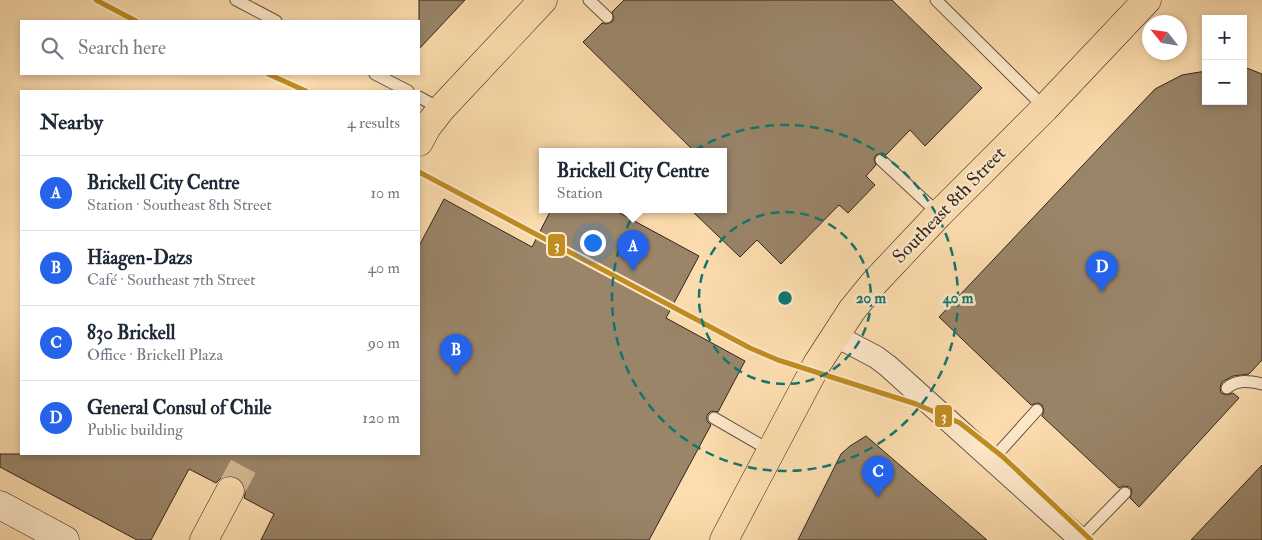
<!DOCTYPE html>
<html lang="en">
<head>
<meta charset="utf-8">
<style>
	:root { --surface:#fff; --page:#f6f6f7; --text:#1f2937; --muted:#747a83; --line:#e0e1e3; --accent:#2563eb }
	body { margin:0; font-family:"IM FELL Double Pica",serif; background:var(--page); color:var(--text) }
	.controls { position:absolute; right:15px; top:15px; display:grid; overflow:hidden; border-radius:0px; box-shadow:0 2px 8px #0003 }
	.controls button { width:45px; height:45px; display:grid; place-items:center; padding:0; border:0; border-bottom:1px solid var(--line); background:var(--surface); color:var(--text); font:25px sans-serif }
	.compass { position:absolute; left:1142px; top:15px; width:45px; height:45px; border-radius:50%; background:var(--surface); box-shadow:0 2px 8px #0003; rotate:300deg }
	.you { position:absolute; left:592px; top:242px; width:18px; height:18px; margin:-12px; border:4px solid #fff; border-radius:50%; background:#1a73e8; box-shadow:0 0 0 8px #1a73e833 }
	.badge { display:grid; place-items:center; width:32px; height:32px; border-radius:50%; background:var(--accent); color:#fff; font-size:16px; font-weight:700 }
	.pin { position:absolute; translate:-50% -41px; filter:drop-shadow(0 1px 2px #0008) }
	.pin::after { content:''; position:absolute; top:26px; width:18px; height:15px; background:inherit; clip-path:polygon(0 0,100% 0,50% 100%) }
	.popup { position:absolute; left:539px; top:148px; width:188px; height:65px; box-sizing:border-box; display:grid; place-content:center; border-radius:0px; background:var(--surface); filter:drop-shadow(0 1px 4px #0005); font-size:16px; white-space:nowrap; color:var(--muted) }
	.popup b { font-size:19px; color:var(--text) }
	.popup::after { content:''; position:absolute; left:50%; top:100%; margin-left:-10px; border:10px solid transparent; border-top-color:var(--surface) }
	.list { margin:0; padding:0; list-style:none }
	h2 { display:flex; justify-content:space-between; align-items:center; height:65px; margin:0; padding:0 20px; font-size:21px }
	h2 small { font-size:16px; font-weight:400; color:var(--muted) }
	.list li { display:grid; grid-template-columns:32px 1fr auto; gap:15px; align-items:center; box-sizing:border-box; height:75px; padding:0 20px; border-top:1px solid var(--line) }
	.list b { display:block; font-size:19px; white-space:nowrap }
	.list p { margin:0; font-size:16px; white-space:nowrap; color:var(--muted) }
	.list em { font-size:16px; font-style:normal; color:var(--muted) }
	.icon { flex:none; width:28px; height:28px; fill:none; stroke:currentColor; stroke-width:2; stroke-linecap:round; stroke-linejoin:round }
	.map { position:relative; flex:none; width:1262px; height:540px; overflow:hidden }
	.search { position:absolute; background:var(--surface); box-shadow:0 2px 8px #0003; left:20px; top:20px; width:400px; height:55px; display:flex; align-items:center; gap:12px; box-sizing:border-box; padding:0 18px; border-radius:0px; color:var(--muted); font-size:19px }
	.panel { position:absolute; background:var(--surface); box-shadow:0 2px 8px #0003; left:20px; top:90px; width:400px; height:365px; border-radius:0px }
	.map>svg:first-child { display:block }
</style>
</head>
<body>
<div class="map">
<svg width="1262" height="540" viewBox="0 0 1262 540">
	<rect width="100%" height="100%" fill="#fdddaf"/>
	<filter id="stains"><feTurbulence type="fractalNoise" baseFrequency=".004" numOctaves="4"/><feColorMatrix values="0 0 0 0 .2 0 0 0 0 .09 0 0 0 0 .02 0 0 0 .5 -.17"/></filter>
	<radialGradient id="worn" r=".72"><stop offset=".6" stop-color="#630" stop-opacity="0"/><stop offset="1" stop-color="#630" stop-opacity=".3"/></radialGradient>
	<path fill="#9a8569" stroke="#2f251d" d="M419,0H465L419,49Z
		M624,0H892L982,88L925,146L910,130L886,155L882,153L876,155L874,159L876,165L866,176L875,185L848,213L839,205L781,264L757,240L740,257L691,210H723V152H695L583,42L602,23L606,24L612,22L614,18L612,12Z
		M1244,67L1262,74V360L1249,374L1233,376L1222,382L1220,388L1221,393L1227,395L1233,393L1239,398L1139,507L1130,498L1132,491L1130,487L1123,486L1119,488L1042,416L1044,411L1042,405L1038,403L1031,405L939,317L1155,89L1182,75L1206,71V101H1243Z
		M444,199L532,247L551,210H614L699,256L666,318L745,361L718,412L711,411L707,415V421L711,425L649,540H261L274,514L244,498L246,490L243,482L237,477L229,475L221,478L216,483L189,469L151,540H137L0,467V454H419V246Z
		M866,436L987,540H798L841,454L850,446Z
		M1262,465V540H1191Z"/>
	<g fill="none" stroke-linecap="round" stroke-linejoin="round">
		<path stroke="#d4b892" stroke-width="28" stroke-dasharray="28 14" stroke-linecap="butt" d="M230,491L250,454"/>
		<defs>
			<path id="service" d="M236,0L276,21
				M589,0L607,17
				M936,0L1045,108
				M375,74L408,91
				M419,97L441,109
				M881,160L939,214
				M1227,388C1237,379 1250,381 1262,384
				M714,418L771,451
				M992,460L1037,410
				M1080,539L1125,493"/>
			<path id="minor" d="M836,336L876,357L888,366L1081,540"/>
			<path id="secondary" d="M0,505L65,540"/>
			<path id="primary" d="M419,142L427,127L441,109L543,0
				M204,540L230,491
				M724,540L817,364L852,310L874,283L939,214L1045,108L1147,0"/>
		</defs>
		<use href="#service" stroke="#625342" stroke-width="13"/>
		<use href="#minor" stroke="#625342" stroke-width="24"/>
		<use href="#secondary" stroke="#2f251d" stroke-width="29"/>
		<use href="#primary" stroke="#2f251d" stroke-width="29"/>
		<use href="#service" stroke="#fee9cb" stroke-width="11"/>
		<use href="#minor" stroke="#fee9cb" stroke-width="22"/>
		<use href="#secondary" stroke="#fee9cb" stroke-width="28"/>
		<use href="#primary" stroke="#fdddaf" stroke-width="28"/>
		<defs>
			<path id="metro-1" d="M96,0L136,21
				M268,74L306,91
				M419,172L750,348L778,360L916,404L960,423L1003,457L1091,540"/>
		</defs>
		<use href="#metro-1" stroke="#fee9cb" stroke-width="9"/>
		<use href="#metro-1" stroke="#bf8d22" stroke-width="5"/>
	</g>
	<g fill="none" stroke="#0f766e" stroke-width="2.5" stroke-dasharray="9 6">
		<circle cx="785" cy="298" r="86"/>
		<circle cx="785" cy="298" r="173"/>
	</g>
	<g text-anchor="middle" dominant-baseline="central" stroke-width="5" stroke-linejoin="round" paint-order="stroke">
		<g font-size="19" fill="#2f251d" stroke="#fee9cb">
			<text transform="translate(949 205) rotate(-46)">Southeast 8th Street</text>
		</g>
	</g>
	<circle cx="785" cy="298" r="8" fill="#0f766e" stroke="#fee9cb" stroke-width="2.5"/>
	<g font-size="15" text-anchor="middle" font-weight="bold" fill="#0f766e" stroke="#fee9cb" stroke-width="5" stroke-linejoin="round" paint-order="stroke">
		<text x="871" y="303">20 m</text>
		<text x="958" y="303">40 m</text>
	</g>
	<g stroke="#fee9cb" stroke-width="2">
		<rect x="547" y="233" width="19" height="24" rx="5" fill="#bf8d22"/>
		<rect x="934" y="404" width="19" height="24" rx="5" fill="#bf8d22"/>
	</g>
	<g font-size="14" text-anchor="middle" font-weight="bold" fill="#fff">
		<text x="557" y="250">3</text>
		<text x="944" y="421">3</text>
	</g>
	<rect width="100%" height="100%" filter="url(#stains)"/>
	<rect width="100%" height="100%" fill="url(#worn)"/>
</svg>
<div class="controls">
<button>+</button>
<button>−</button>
</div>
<svg class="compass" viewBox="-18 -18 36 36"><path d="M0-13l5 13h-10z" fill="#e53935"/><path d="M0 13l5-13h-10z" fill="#747a83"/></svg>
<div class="you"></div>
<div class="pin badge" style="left:633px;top:271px">A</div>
<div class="popup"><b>Brickell City Centre</b>Station</div>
<div class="pin badge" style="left:456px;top:375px">B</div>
<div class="pin badge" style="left:878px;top:497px">C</div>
<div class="pin badge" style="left:1102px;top:292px">D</div>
<div class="search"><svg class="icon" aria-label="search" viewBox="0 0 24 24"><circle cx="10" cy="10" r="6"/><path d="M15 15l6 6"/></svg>Search here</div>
<section class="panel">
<h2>Nearby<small>4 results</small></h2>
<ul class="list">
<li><span class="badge">A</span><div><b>Brickell City Centre</b><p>Station · Southeast 8th Street</p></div><em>10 m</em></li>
<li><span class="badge">B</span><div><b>Häagen-Dazs</b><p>Café · Southeast 7th Street</p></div><em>40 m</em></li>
<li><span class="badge">C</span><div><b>830 Brickell</b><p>Office · Brickell Plaza</p></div><em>90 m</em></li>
<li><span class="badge">D</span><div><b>General Consul of Chile</b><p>Public building</p></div><em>120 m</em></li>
</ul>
</section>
</div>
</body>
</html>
